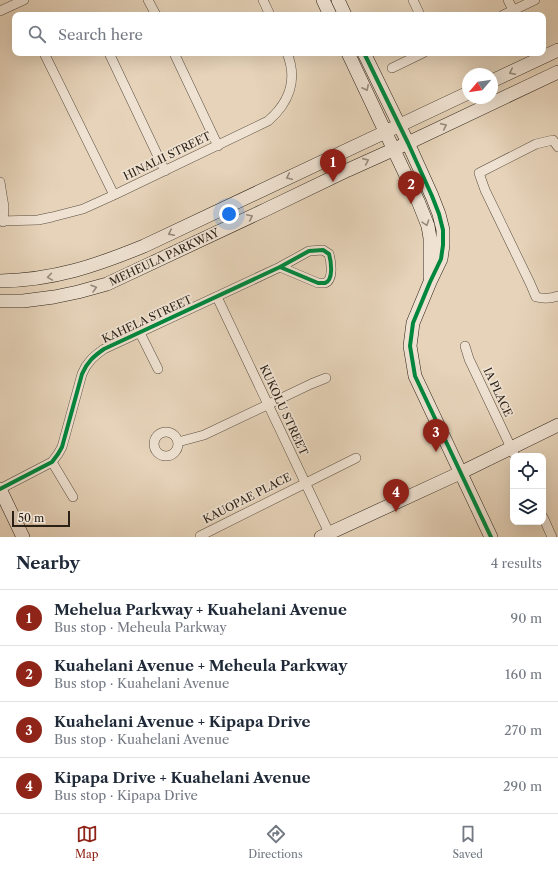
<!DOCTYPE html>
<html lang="en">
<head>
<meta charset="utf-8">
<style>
	:root { --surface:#fff; --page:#f2f2f3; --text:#1f2937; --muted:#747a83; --line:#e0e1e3; --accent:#8f2418 }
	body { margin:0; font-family:"Libre Caslon Text",serif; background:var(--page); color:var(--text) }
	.controls { position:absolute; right:12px; bottom:12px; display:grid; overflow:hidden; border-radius:8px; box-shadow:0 4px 16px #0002 }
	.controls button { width:36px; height:36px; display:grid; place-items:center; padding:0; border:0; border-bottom:1px solid var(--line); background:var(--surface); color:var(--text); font:20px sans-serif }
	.compass { position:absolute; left:462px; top:68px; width:36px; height:36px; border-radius:50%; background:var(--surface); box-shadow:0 4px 16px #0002; rotate:241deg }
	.scale { position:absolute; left:12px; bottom:10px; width:58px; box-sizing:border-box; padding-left:4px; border:2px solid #2a2016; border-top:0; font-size:11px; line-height:14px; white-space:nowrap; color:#2a2016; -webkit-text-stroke:3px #efe2d2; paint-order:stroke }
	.you { position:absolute; left:229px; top:214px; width:14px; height:14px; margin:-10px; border:3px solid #fff; border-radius:50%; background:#1a73e8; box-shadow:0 0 0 6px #1a73e833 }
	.badge { display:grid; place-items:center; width:26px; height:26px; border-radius:50%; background:var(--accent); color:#fff; font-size:13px; font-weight:700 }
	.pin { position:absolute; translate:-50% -33px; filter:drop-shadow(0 1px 2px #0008) }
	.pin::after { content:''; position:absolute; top:21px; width:14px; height:12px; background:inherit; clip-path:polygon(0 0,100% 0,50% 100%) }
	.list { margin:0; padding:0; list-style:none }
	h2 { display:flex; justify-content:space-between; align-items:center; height:52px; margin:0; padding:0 16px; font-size:17px }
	h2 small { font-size:13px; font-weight:400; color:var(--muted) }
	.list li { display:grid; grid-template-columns:26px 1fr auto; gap:12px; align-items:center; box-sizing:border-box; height:56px; padding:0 16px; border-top:1px solid var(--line) }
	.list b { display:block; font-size:15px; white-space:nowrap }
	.list p { margin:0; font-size:13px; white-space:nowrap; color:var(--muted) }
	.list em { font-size:13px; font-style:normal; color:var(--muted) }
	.icon { flex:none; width:22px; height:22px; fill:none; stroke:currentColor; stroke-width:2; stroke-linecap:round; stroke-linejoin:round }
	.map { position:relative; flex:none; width:558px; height:537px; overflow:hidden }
	.search { position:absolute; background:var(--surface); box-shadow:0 4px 16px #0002; left:12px; right:12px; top:12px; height:44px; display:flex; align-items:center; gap:10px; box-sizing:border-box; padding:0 14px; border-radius:8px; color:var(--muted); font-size:15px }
	.sheet { height:276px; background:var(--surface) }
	nav { display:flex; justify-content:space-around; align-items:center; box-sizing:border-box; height:56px; border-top:1px solid var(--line); background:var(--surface); font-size:11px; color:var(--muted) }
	nav a { display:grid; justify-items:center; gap:2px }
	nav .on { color:var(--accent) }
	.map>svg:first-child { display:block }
</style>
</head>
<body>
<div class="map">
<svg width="558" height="537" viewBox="0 0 558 537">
	<rect width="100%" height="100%" fill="#e6d3b9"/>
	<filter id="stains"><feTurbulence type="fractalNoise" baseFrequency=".005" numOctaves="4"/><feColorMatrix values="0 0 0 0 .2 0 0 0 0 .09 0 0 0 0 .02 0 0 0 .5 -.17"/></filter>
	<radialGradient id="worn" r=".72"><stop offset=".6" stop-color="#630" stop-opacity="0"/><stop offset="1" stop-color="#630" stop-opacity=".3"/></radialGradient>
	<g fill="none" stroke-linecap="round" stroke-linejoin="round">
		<defs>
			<path id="street" d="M148,0L156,15
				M263,0L270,15
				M413,0L420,15
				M508,0L513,10
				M0,11L24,0
				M503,15L535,0
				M44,53L114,195
				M109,53L165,171
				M174,53L218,146
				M392,68L423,53
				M558,147L553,140L536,144L479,173L485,190L530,283L536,297C544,299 550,299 558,296
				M0,182L4,207L3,222
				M0,221L38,220L52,217L83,209L114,195L268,121C289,103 298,80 287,53
				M217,297L331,537
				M140,333L158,369
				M465,346L469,359L515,456
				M154 444a12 12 0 1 1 24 0a12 12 0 1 1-24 0Z
				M178,442L204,435L311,384L326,378
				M52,462L73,497
				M0,489L52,462L58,454L62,447L82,374C87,362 94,356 104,349L280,267L309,251L323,250L329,254C331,261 334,280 325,283C324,283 318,283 318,283L280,267
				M543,517L552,537
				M200,536L356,458"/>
			<path id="secondary" d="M323,0L330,15
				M338,0L345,15
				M348,53L418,201L428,226L430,238V278
				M364,53L408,143L432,196L439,214L443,230V245L441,259L430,282L413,323L410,346L415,376L491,537
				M492,81L558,50
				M0,281C54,280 95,266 144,246L468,93
				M0,301H23L54,297L78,292L107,284L267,209L348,170L408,143L558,72
				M0,489L23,537
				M321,537L460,473L558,425"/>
		</defs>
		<use href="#street" stroke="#594d3f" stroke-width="10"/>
		<use href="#secondary" stroke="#2a2016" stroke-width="14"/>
		<use href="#street" stroke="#efe2d2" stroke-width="9"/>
		<use href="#secondary" stroke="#efe2d2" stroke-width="13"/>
		<defs>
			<path id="cycleway" d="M364,53L408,143L432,196L439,214L443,230V245L441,259L430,282L413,323L410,346L415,376L491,537
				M0,489L52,462L58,454L62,447L82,374C87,362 94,356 104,349L280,267L309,251L323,250L329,254C331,261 334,280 325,283C324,283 318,283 318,283L280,267"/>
		</defs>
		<use href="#cycleway" stroke="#efe2d2" stroke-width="6"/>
		<use href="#cycleway" stroke="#00873e" stroke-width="4"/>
	</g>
	<defs><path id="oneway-chevron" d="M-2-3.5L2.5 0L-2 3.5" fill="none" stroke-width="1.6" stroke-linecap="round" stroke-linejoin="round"/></defs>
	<g stroke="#968b7d">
		<use href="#oneway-chevron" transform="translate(512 72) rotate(154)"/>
		<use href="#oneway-chevron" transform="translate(366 88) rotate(64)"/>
		<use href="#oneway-chevron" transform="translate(444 126) rotate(-25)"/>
		<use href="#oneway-chevron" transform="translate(366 161) rotate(-24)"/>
		<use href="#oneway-chevron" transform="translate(289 177) rotate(155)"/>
		<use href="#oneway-chevron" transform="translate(250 217) rotate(-25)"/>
		<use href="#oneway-chevron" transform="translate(426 223) rotate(72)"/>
		<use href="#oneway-chevron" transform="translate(171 233) rotate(154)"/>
		<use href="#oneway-chevron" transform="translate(50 277) rotate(171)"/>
		<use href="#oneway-chevron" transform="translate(94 288) rotate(-16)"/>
	</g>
	<g text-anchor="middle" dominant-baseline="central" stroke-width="3.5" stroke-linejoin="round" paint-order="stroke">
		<g font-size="11" fill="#2a2016" stroke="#efe2d2">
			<text transform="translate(167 156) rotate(-26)">HINALII STREET</text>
			<text transform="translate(164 257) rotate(-25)">MEHEULA PARKWAY</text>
			<text transform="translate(147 319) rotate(-25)">KAHELA STREET</text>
			<text transform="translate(498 392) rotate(65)">IA PLACE</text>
			<text transform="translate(284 410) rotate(65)">KUKOLU STREET</text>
			<text transform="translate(247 498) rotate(-27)">KAUOPAE PLACE</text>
		</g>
	</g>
	<rect width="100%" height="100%" filter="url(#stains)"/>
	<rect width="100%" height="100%" fill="url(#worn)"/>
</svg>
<div class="controls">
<button><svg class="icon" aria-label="locate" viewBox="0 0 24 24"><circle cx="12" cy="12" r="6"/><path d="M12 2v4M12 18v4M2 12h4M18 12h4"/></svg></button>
<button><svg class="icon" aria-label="layers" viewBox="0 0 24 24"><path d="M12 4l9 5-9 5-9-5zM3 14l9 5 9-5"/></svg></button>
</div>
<svg class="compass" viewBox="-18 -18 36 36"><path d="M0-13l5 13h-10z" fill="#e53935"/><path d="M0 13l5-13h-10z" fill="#747a83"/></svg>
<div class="scale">50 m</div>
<div class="you"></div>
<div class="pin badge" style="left:333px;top:182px">1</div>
<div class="pin badge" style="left:411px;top:204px">2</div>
<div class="pin badge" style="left:436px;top:452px">3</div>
<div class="pin badge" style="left:396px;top:512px">4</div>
<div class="search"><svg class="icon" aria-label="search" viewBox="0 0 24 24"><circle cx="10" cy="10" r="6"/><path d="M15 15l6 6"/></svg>Search here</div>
</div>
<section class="sheet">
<h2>Nearby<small>4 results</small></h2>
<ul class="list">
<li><span class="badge">1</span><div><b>Mehelua Parkway + Kuahelani Avenue</b><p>Bus stop · Meheula Parkway</p></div><em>90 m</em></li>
<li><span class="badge">2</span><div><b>Kuahelani Avenue + Meheula Parkway</b><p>Bus stop · Kuahelani Avenue</p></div><em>160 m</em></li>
<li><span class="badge">3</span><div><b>Kuahelani Avenue + Kipapa Drive</b><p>Bus stop · Kuahelani Avenue</p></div><em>270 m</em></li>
<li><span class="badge">4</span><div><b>Kipapa Drive + Kuahelani Avenue</b><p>Bus stop · Kipapa Drive</p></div><em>290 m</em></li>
</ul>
</section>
<nav>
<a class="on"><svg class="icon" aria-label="map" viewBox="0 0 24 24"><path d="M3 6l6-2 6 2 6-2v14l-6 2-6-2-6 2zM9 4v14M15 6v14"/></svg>Map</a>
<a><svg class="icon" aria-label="directions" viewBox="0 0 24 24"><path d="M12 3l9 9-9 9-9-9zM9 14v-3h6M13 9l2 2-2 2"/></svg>Directions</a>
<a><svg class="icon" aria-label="saved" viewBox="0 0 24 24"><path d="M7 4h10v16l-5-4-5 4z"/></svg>Saved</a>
</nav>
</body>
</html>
